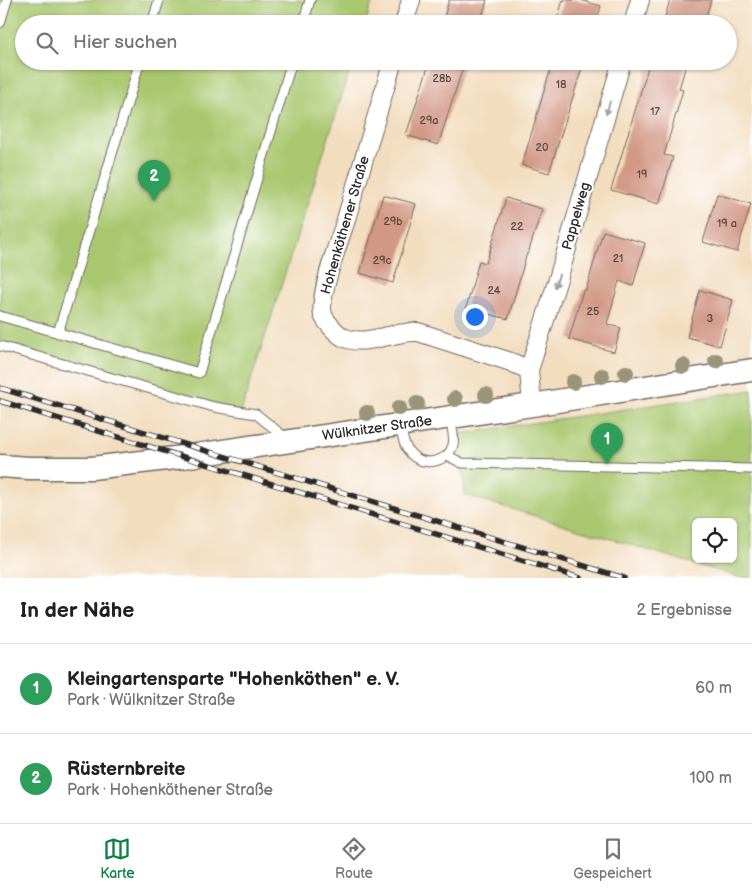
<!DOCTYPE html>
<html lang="de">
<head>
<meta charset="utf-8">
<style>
	:root { --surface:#fff; --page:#f6f6f6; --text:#202124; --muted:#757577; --line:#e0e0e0; --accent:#0b8043 }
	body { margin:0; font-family:"Balsamiq Sans",sans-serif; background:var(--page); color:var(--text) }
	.controls { position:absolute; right:15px; bottom:15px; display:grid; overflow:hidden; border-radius:8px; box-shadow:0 1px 4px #0004 }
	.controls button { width:45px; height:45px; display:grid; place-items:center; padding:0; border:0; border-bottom:1px solid var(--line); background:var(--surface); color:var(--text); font:25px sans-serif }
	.you { position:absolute; left:474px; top:316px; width:18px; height:18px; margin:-12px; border:4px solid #fff; border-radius:50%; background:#1a73e8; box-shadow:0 0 0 8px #1a73e833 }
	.badge { display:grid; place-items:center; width:32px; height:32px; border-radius:50%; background:var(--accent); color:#fff; font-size:16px; font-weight:700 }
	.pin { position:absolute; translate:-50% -41px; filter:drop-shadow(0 1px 2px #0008) }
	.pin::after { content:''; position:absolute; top:26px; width:18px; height:15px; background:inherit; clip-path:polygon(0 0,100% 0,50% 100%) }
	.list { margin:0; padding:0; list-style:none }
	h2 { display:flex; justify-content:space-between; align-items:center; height:65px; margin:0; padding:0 20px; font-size:21px }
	h2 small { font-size:16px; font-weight:400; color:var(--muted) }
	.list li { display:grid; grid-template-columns:32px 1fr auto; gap:15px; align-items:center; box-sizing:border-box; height:90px; padding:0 20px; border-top:1px solid var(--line) }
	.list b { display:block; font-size:19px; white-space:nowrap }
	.list p { margin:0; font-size:16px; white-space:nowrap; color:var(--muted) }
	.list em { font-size:16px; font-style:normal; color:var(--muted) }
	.icon { flex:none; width:28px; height:28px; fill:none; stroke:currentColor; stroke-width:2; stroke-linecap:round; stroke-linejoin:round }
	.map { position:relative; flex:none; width:752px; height:578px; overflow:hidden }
	.search { position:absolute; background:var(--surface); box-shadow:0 1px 4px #0004; left:15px; right:15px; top:15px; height:55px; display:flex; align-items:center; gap:12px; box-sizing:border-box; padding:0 18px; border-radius:28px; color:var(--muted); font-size:19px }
	.sheet { height:245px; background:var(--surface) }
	nav { display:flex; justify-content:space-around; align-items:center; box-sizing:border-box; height:70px; border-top:1px solid var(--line); background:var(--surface); font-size:14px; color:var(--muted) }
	nav a { display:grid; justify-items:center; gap:2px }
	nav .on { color:var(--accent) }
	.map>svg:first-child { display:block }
</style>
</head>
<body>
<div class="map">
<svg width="752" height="578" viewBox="0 0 752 578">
	<rect width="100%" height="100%" fill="#fff"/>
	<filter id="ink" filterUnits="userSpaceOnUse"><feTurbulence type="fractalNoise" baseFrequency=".02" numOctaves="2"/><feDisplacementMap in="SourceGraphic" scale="10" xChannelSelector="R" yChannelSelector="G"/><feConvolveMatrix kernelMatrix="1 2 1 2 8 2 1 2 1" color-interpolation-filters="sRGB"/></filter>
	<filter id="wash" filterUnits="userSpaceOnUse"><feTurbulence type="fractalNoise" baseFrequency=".0096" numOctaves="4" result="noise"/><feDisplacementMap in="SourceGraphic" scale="20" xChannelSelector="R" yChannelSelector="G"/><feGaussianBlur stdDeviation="1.12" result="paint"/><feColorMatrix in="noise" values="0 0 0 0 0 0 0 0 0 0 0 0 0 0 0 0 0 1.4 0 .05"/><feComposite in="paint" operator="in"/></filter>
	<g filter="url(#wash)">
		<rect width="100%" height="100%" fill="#f3ddbf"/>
		<path fill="#a9c76e" stroke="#6a794c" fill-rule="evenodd" d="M0,0H373L365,24H24V61H353L241,412L0,341Z
			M752,390V578H741L465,495L459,434ZM696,522H733V559H696Z"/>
		<g id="blocks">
			<path fill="#d29885" d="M449,0H487L480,24H442Z
				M563,0H580L601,6L596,24H556Z
				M670,0H711L704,24H663Z
				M430,61H465L438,145L406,135Z
				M553,61H561L582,68L549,173L522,165Z
				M650,61H687L679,89L683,90L664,155L673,157L659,204L611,190Z
				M717,194L751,204L737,252L703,242Z
				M383,195L416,204L393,283L360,273Z
				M506,198L542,209L528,254L527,253L508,319L466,308L479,261L486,263Z
				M603,231L645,243L633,286L619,281L607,324L621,328L614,352L569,339L583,290H586Z
				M700,290L733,300L720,346L687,337Z"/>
		</g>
	</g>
	<g filter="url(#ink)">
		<use href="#blocks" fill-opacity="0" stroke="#71695f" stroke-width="1"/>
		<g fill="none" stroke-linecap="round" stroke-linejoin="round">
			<defs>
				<path id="service" d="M0,23L7,0
					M152,24L159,0
					M303,24L310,0
					M0,316L199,373L292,61
					M58,333L140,61
					M0,346L214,407L256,414L287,439
					M401,424C402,435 403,446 411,454C423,467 448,463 453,445C455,437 451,425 450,417
					M448,456L462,463L752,469"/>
				<path id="minor" d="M404,24L411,0
					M633,24L640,0
					M393,61C377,116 360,171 344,226C338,243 318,299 323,315C326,322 337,334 343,337C363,348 395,330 418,332L511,362L529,370L532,405
					M529,370L558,279L622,61"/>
				<path id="tertiary" d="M0,466L29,468H92L183,457L532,405L752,370"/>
			</defs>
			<use href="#service" stroke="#71695f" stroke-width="11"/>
			<use href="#minor" stroke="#71695f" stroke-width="20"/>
			<use href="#tertiary" stroke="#71695f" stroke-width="25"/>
			<use href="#service" stroke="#fff" stroke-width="9"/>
			<use href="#minor" stroke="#fff" stroke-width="18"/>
			<use href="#tertiary" stroke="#fff" stroke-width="22"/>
			<defs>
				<path id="rail" d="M0,388L624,578
					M0,401L580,578"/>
			</defs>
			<use href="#rail" stroke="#2b2b2b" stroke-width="5.5"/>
			<use href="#rail" stroke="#fff" stroke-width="4" stroke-dasharray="11" stroke-linecap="butt"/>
		</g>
		<g fill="#9a9579">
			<circle cx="716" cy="361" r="8"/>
			<circle cx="683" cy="366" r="8"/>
			<circle cx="626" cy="373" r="8"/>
			<circle cx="602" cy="376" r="8"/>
			<circle cx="573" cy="382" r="8"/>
			<circle cx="486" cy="395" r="8"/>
			<circle cx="455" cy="399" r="8"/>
			<circle cx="417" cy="404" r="8"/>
			<circle cx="399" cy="408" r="8"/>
			<circle cx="367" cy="413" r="8"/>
		</g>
		<defs><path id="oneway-solid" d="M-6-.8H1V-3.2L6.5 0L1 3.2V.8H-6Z" transform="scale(1.25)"/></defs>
		<g fill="#a0a0a0">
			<use href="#oneway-solid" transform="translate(608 108) rotate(106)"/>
			<use href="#oneway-solid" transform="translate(557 281) rotate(107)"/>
		</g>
	</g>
	<g text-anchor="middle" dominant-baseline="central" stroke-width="4" stroke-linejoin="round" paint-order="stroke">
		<g font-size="11" fill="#554642">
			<text x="442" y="78">28b</text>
			<text x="561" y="84">18</text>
			<text x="655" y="111">17</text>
			<text x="429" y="120">29a</text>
			<text x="542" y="147">20</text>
			<text x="642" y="174">19</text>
			<text x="393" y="221">29b</text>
			<text x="727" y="223">19 a</text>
			<text x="517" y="226">22</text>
			<text x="618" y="258">21</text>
			<text x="382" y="260">29c</text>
			<text x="494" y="290">24</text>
			<text x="593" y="311">25</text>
			<text x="710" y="318">3</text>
		</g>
		<g font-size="14" fill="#2b2b2b" stroke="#fff">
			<text transform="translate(576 216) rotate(-74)">Pappelweg</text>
			<text transform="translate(345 225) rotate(-74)">Hohenköthener Straße</text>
			<text transform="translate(377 428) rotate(-8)">Wülknitzer Straße</text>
		</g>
	</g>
</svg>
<div class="controls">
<button><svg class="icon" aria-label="locate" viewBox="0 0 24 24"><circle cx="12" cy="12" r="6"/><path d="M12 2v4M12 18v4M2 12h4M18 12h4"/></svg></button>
</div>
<div class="you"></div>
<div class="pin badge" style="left:607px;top:464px;background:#2e9e5b">1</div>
<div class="pin badge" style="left:154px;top:201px;background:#2e9e5b">2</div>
<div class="search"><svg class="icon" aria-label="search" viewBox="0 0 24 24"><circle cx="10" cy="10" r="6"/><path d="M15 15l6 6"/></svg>Hier suchen</div>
</div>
<section class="sheet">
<h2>In der Nähe<small>2 Ergebnisse</small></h2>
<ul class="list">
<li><span class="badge" style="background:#2e9e5b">1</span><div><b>Kleingartensparte &quot;Hohenköthen&quot; e. V.</b><p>Park · Wülknitzer Straße</p></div><em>60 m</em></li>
<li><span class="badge" style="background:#2e9e5b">2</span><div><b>Rüsternbreite</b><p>Park · Hohenköthener Straße</p></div><em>100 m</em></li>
</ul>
</section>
<nav>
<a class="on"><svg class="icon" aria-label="map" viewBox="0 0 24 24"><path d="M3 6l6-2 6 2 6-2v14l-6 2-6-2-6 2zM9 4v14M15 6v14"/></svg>Karte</a>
<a><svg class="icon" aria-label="directions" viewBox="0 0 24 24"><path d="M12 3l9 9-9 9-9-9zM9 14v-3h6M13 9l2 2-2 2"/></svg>Route</a>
<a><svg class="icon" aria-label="saved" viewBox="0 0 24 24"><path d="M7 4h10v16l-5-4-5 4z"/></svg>Gespeichert</a>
</nav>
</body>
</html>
